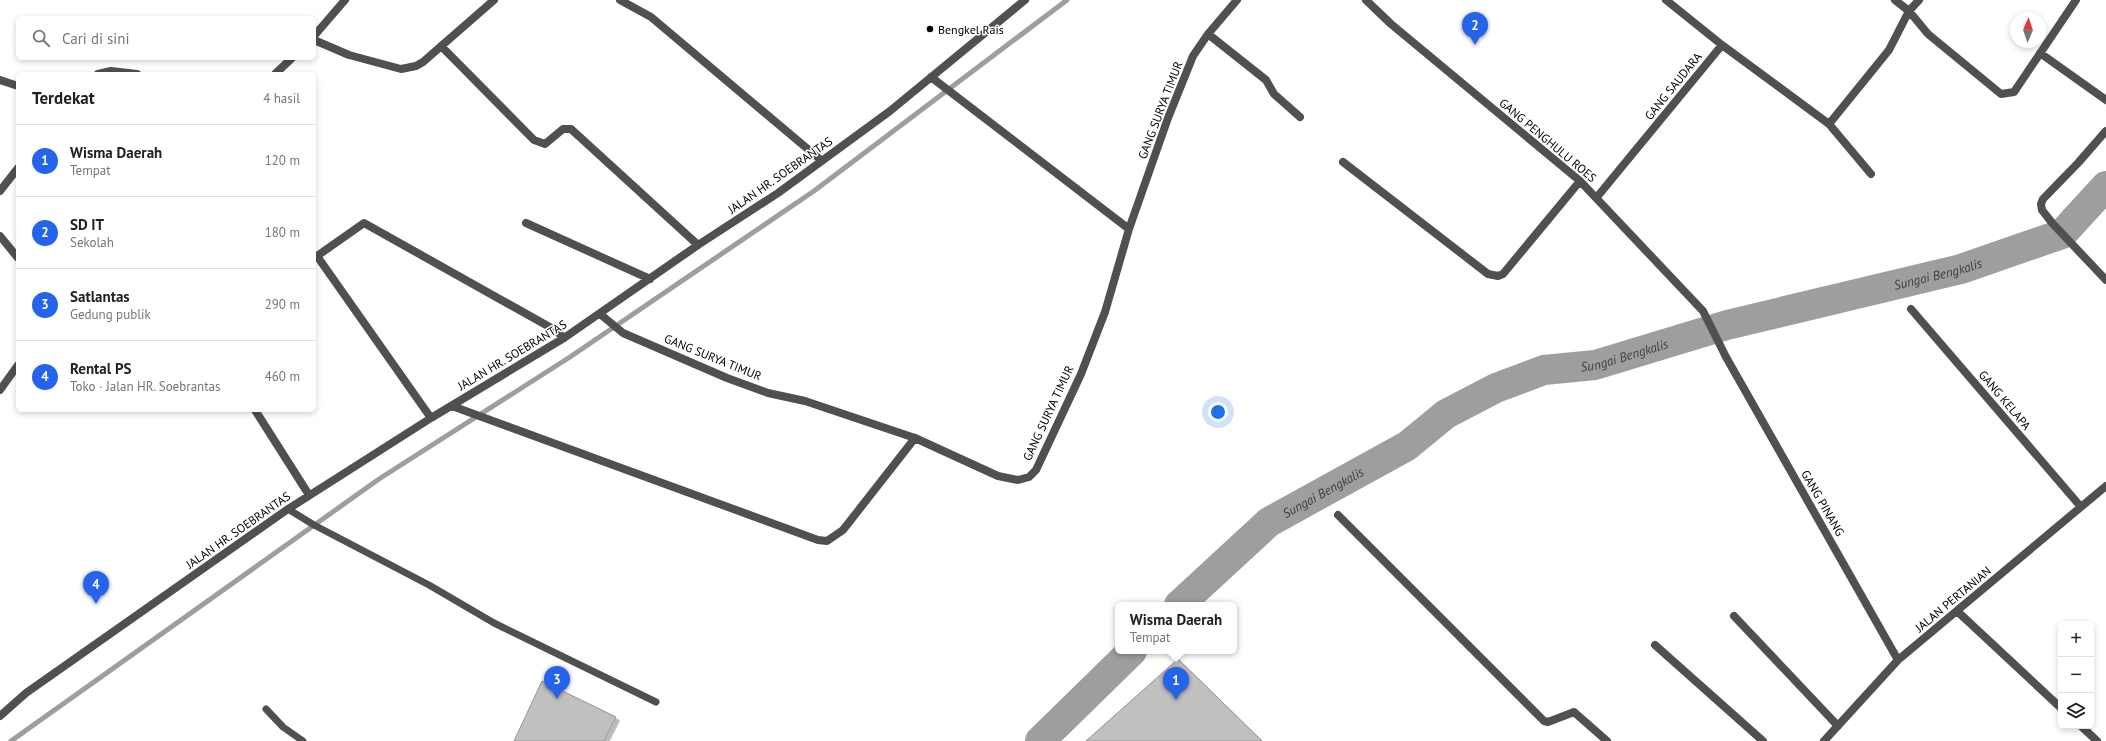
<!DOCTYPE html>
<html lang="id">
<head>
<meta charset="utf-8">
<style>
	:root { --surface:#fff; --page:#f6f6f6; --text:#222; --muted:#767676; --line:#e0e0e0; --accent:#2563eb }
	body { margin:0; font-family:"PT Sans",sans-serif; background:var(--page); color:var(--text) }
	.controls { position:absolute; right:12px; bottom:12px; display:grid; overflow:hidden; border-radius:6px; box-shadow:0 2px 6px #0003 }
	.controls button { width:36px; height:36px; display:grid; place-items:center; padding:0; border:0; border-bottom:1px solid var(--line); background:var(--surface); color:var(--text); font:20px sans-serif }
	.compass { position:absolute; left:2010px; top:12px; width:36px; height:36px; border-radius:50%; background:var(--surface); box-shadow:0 2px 6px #0003; rotate:2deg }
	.you { position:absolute; left:1218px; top:412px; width:14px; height:14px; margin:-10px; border:3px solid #fff; border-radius:50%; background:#1a73e8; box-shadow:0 0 0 6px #1a73e833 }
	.badge { display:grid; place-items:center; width:26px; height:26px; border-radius:50%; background:var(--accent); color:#fff; font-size:13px; font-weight:700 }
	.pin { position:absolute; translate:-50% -33px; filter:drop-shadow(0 1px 2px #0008) }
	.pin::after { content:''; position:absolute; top:21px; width:14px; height:12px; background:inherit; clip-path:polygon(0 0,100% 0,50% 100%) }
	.popup { position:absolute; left:1115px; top:602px; width:122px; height:52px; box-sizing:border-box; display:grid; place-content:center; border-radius:6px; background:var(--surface); filter:drop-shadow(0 1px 3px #0005); font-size:13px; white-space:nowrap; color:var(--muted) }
	.popup b { font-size:15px; color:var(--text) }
	.popup::after { content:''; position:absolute; left:50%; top:100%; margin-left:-8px; border:8px solid transparent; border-top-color:var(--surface) }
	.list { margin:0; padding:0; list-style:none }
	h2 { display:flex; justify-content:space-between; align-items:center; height:52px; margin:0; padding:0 16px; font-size:17px }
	h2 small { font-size:13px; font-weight:400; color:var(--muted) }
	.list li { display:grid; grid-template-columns:26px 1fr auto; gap:12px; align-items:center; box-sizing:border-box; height:72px; padding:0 16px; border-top:1px solid var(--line) }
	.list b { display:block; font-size:15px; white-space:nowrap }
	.list p { margin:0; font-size:13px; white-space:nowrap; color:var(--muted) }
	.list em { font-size:13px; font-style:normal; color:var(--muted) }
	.icon { flex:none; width:22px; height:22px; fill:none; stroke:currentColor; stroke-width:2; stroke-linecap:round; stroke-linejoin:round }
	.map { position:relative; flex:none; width:2106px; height:741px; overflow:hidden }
	.search { position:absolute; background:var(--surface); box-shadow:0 2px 6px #0003; left:16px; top:16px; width:300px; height:44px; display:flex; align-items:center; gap:10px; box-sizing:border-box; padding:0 14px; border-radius:6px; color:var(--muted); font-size:15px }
	.panel { position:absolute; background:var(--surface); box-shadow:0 2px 6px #0003; left:16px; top:72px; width:300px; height:340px; border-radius:6px }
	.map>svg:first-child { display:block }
</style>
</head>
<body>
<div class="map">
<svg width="2106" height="741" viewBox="0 0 2106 741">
	<defs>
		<filter id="shadow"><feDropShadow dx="3.5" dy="3.5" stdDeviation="0" flood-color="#0004"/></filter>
	</defs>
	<rect width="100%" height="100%" fill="#fff"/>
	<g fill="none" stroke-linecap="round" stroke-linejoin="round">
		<path stroke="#9e9e9e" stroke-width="5" d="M11,741L379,479L570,357L814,191L1067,0"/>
		<g stroke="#9e9e9e" stroke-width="30">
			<path id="s1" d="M1179,605L1269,522L1407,446L1446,414L1496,388L1544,370L1595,365L1727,325L1961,269L2062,234L2106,186"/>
			<path d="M1040,741L1132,651"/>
		</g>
	</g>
	<path fill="#c0c0c0" stroke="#949494" filter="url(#shadow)" d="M1178,659L1262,741H1086Z
		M542,681L616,717L604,741H514Z"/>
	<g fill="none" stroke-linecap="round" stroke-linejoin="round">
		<path stroke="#505050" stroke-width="7" d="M288,509L314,525L429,585L494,623L656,702
			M266,709L283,727L303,741"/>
		<path stroke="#505050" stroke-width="8" d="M620,0L651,17L822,161
			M1366,0L1391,24L1580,181L1703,311L1726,357L1898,660
			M1666,0L1722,45L1829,124L1871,174
			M1895,0L1909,11L1928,34L2001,94L2014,92L2076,0
			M1208,34L1266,80L1274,94L1300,117
			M314,36L345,0
			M314,40L349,55L401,69L416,66L423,62L494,0
			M441,46L534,140L545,144L563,129H571L698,245
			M2040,53L2106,100
			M98,74L111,71L137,74
			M275,74L292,58
			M931,77L1129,229
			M0,80L18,86
			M1829,124L1889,50L1909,11L1919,0
			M2106,131L2078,163L2043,199L2041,204L2042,210L2053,224L2106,280
			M1343,162L1488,274L1498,276L1503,274L1580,181
			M0,191L18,168
			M1597,197L1722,45
			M526,223L650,279
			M0,236L18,258
			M1911,309L2081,507
			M600,314L623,333L727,378L768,393L805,401L915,438L998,476L1018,480L1029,477L1036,470L1081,374L1105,312L1129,229L1168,118L1193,56L1208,34L1237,0
			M0,390L18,365
			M452,406L818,540L827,541L843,530L915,438
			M255,410L309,495
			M431,418L317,256L364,223L555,330L564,338
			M1338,515L1544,721L1548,722L1574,712L1607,741
			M1957,611L2061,708
			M1734,616L1838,726
			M1655,645L1763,741
			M0,716L26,693L288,509L431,418L564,338L698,245L778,193L890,111L1025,0
			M2081,726L2097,741
			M1824,741L1898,660L2106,486"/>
	</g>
	<circle fill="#000" stroke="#fff" stroke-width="1.5" cx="930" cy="29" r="4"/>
	<g text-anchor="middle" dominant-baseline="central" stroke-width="3" stroke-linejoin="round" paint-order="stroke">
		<g font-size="12" fill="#000" stroke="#fff" text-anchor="start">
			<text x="938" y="29">Bengkel Rais</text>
		</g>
		<g font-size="12" fill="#000" stroke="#fff">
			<text transform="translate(1673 86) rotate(-51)">GANG SAUDARA</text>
			<text transform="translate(1160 110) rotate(-69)">GANG SURYA TIMUR</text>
			<text transform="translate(1548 140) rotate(40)">GANG PENGHULU ROES</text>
			<text transform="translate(780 175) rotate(-35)">JALAN HR. SOEBRANTAS</text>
			<text transform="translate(512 355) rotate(-31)">JALAN HR. SOEBRANTAS</text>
			<text transform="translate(713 357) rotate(22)">GANG SURYA TIMUR</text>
			<text transform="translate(2005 400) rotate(50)">GANG KELAPA</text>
			<text transform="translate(1048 413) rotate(-65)">GANG SURYA TIMUR</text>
			<text transform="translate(1823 503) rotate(60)">GANG PINANG</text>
			<text transform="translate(238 530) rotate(-35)">JALAN HR. SOEBRANTAS</text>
			<text transform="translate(1953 599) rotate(-40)">JALAN PERTANIAN</text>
		</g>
		<g font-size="13" font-style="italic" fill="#3f3f3f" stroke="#fff">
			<text stroke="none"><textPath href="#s1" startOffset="844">Sungai Bengkalis</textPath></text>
			<text stroke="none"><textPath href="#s1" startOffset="520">Sungai Bengkalis</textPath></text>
			<text stroke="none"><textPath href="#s1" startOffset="184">Sungai Bengkalis</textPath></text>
		</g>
	</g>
</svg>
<div class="controls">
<button>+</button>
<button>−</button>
<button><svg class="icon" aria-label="layers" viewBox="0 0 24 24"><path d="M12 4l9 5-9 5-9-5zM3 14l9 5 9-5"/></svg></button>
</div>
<svg class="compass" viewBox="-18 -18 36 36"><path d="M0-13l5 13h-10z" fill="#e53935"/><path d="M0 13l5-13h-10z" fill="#767676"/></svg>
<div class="you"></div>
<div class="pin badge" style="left:1176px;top:700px">1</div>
<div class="popup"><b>Wisma Daerah</b>Tempat</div>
<div class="pin badge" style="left:1475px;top:45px">2</div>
<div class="pin badge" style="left:557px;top:699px">3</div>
<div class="pin badge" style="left:96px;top:604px">4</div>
<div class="search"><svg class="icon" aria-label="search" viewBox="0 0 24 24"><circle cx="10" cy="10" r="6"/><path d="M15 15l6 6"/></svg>Cari di sini</div>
<section class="panel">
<h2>Terdekat<small>4 hasil</small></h2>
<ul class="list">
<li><span class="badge">1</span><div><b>Wisma Daerah</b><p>Tempat</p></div><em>120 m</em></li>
<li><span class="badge">2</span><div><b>SD IT</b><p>Sekolah</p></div><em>180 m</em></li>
<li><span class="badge">3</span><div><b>Satlantas</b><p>Gedung publik</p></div><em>290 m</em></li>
<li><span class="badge">4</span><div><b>Rental PS</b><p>Toko · Jalan HR. Soebrantas</p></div><em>460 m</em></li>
</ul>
</section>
</div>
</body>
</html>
